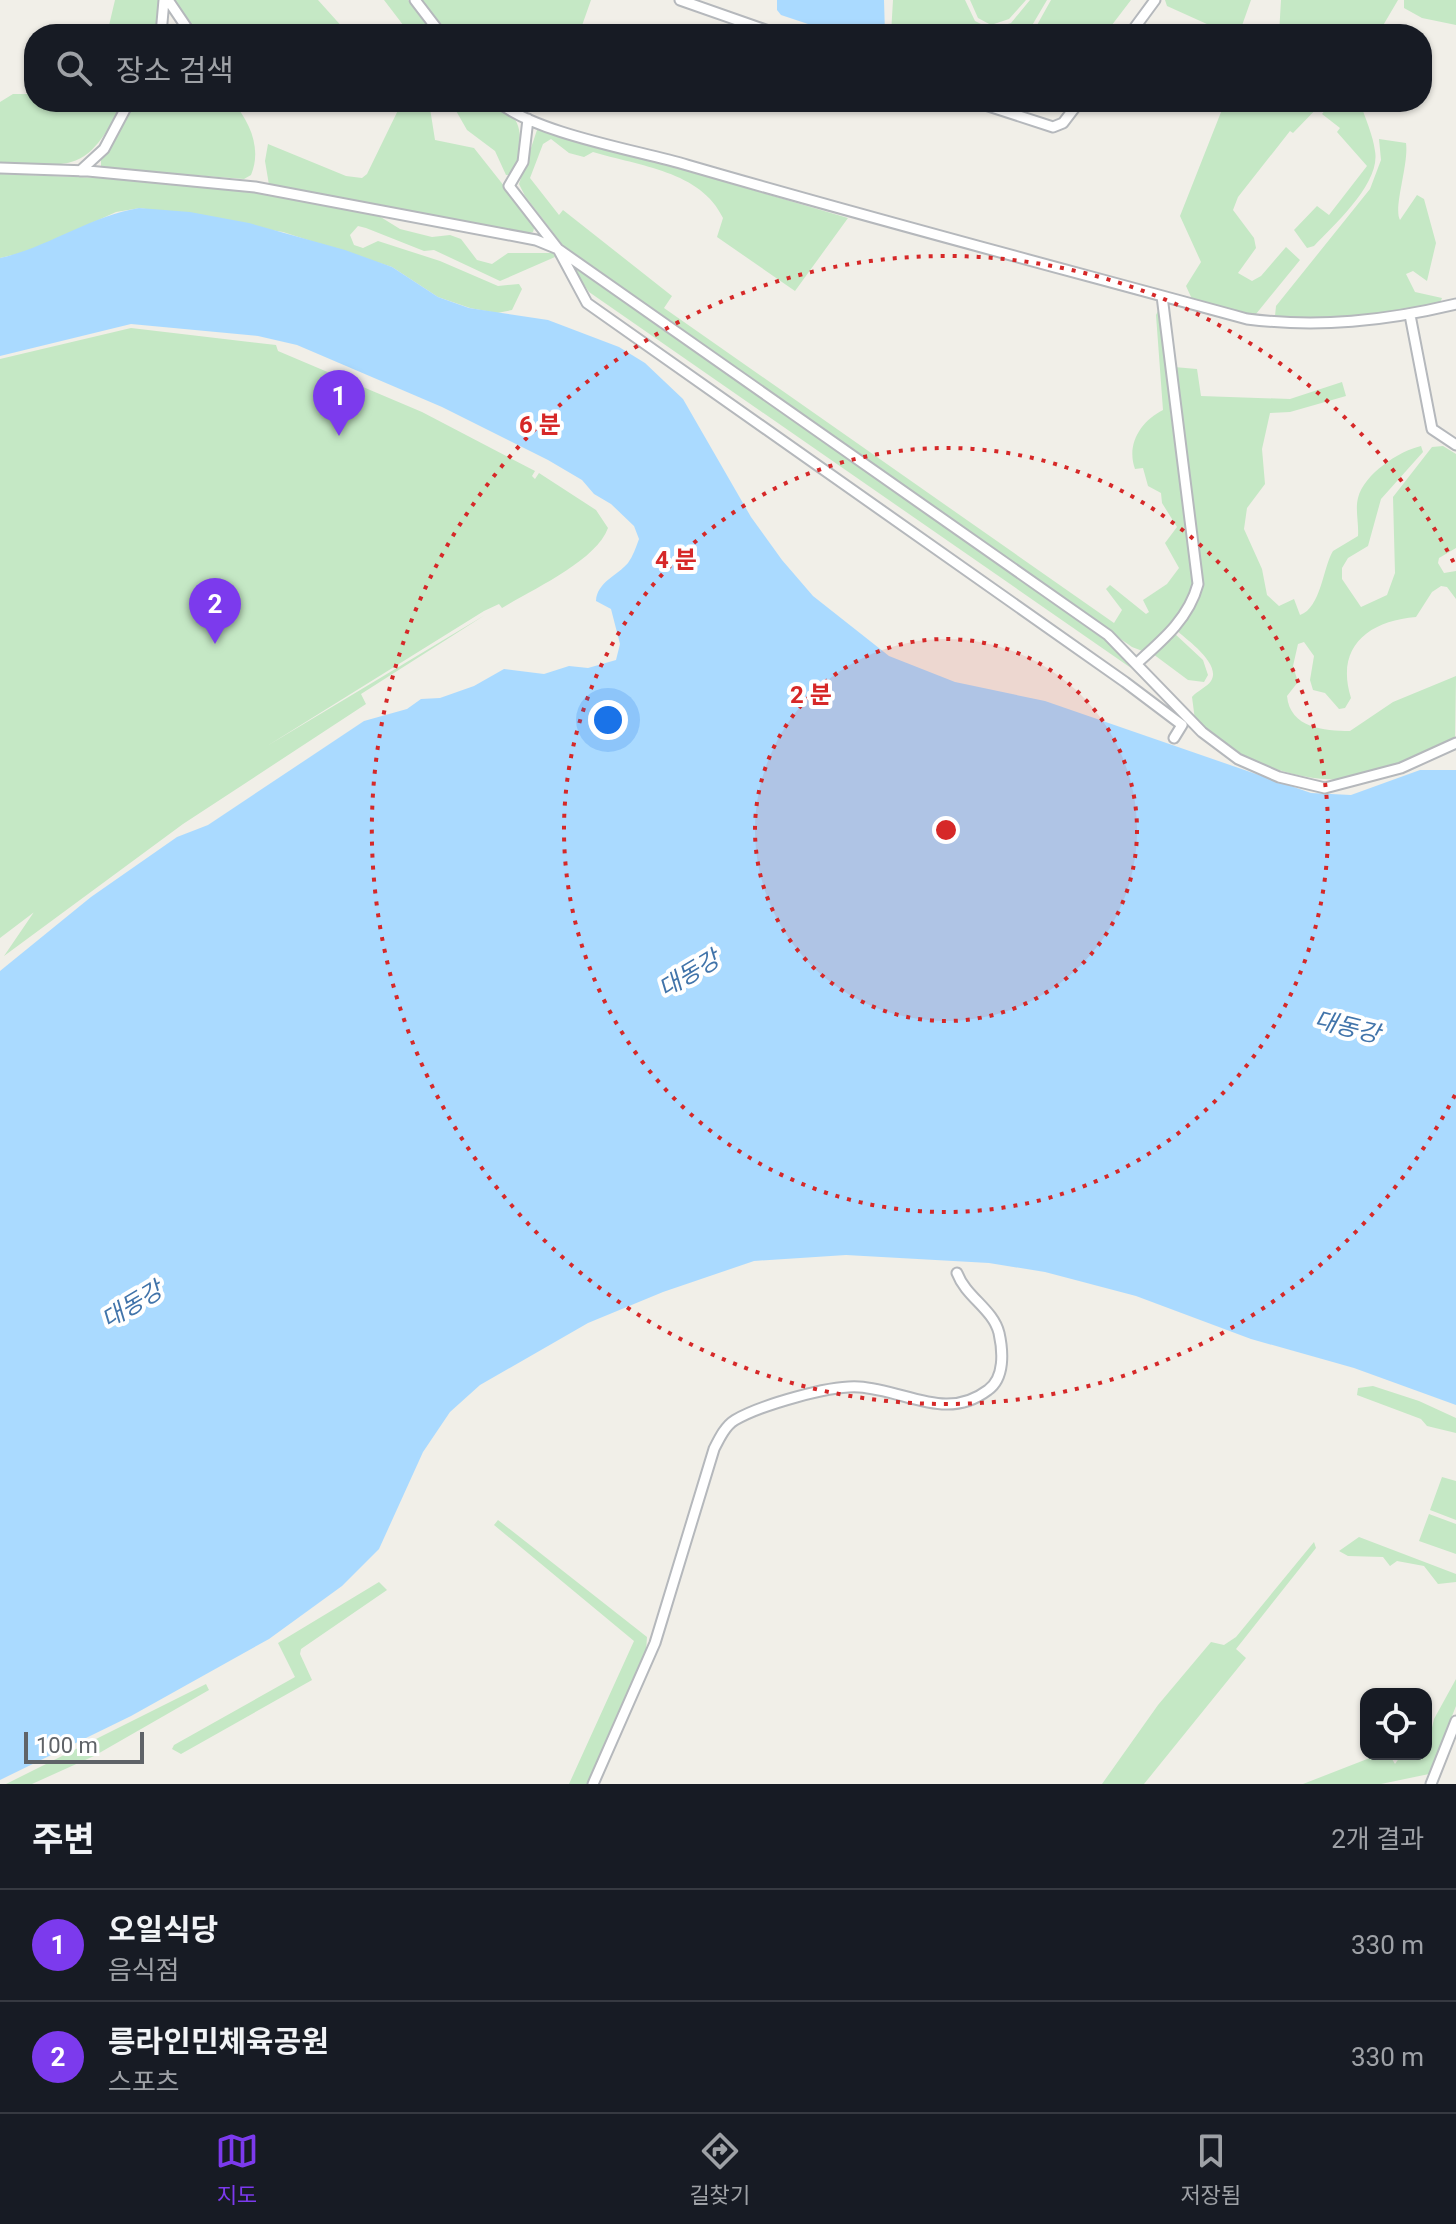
<!DOCTYPE html>
<html lang="ko">
<head>
<meta charset="utf-8">
<style>
	:root { --surface:#171b24; --page:#242831; --text:#f1f3f6; --muted:#9ea1a6; --line:#363941; --accent:#7c3aed }
	body { margin:0; font-family:Roboto,"Noto Sans KR",sans-serif; background:var(--page); color:var(--text) }
	.controls { position:absolute; right:24px; bottom:24px; display:grid; overflow:hidden; border-radius:16px; box-shadow:0 2px 6px #0004 }
	.controls button { width:72px; height:72px; display:grid; place-items:center; padding:0; border:0; border-bottom:2px solid var(--line); background:var(--surface); color:var(--text); font:40px sans-serif }
	.scale { position:absolute; left:24px; bottom:20px; width:120px; box-sizing:border-box; padding-left:8px; border:4px solid #5f6368; border-top:0; font-size:22px; line-height:28px; white-space:nowrap; color:#5f6368; -webkit-text-stroke:6px #fff; paint-order:stroke }
	.you { position:absolute; left:608px; top:720px; width:28px; height:28px; margin:-20px; border:6px solid #fff; border-radius:50%; background:#1a73e8; box-shadow:0 0 0 12px #1a73e833 }
	.badge { display:grid; place-items:center; width:52px; height:52px; border-radius:50%; background:var(--accent); color:#fff; font-size:26px; font-weight:700 }
	.pin { position:absolute; translate:-50% -66px; filter:drop-shadow(0 2px 4px #0008) }
	.pin::after { content:''; position:absolute; top:42px; width:28px; height:24px; background:inherit; clip-path:polygon(0 0,100% 0,50% 100%) }
	.list { margin:0; padding:0; list-style:none }
	h2 { display:flex; justify-content:space-between; align-items:center; height:104px; margin:0; padding:0 32px; font-size:34px }
	h2 small { font-size:26px; font-weight:400; color:var(--muted) }
	.list li { display:grid; grid-template-columns:52px 1fr auto; gap:24px; align-items:center; box-sizing:border-box; height:112px; padding:0 32px; border-top:2px solid var(--line) }
	.list b { display:block; font-size:30px; white-space:nowrap }
	.list p { margin:0; font-size:26px; white-space:nowrap; color:var(--muted) }
	.list em { font-size:26px; font-style:normal; color:var(--muted) }
	.icon { flex:none; width:44px; height:44px; fill:none; stroke:currentColor; stroke-width:2; stroke-linecap:round; stroke-linejoin:round }
	.map { position:relative; flex:none; width:1456px; height:1784px; overflow:hidden }
	.search { position:absolute; background:var(--surface); box-shadow:0 2px 6px #0004; left:24px; right:24px; top:24px; height:88px; display:flex; align-items:center; gap:20px; box-sizing:border-box; padding:0 28px; border-radius:32px; color:var(--muted); font-size:30px }
	.sheet { height:328px; background:var(--surface) }
	nav { display:flex; justify-content:space-around; align-items:center; box-sizing:border-box; height:112px; border-top:2px solid var(--line); background:var(--surface); font-size:22px; color:var(--muted) }
	nav a { display:grid; justify-items:center; gap:4px }
	nav .on { color:var(--accent) }
	.map>svg:first-child { display:block }
</style>
</head>
<body>
<div class="map">
<svg width="1456" height="1784" viewBox="0 0 1456 1784">
	<rect width="100%" height="100%" fill="#f1efe8"/>
	<path fill="#c5e8c5" d="M115,0H161L157,34H107Z
		M175,0H318L345,30L344,34H197Z
		M384,0H408L434,34H410Z
		M419,0H591L579,34H445Z
		M893,0H965L975,21L991,29L1011,23L1030,0H1047L1027,34H891Z
		M970,0H1026L1009,19L991,25L978,18Z
		M1051,0H1131L1105,34H1032Z
		M1165,0H1251L1239,34H1229L1167,6Z
		M1281,0H1398L1378,34H1279Z
		M1404,0H1456V25L1422,18L1404,8Z
		M13,94H34V102H124C84,174 77,166 0,162V102Z
		M133,102H233C250,122 262,149 251,175L244,179L101,168V159Z
		M402,102H429L435,140L474,148L535,225L533,232L523,234L269,185L265,161L268,144L346,176L362,178L367,174Z
		M451,102C509,102 533,112 513,175H506L495,151L467,130Z
		M1225,102H1323L1293,133L1290,131L1238,197L1233,210L1254,238L1256,248L1238,273L1252,281L1261,276L1286,247L1300,260L1256,314L1243,315L1192,299L1186,286L1201,262L1180,216Z
		M1332,102H1360C1365,118 1373,135 1375,151C1381,183 1334,225 1314,246L1307,248L1294,230L1317,206L1329,215L1367,166L1337,132L1340,128L1322,114Z
		M538,127L848,218L795,291L717,237L723,218C701,171 639,166 593,152L584,157L569,153L551,139L543,144L530,178L559,215L563,210L672,296L664,308L1114,623L1122,610L1106,589L1110,585L1146,614L1149,612L1143,600L1167,584L1179,568L1165,543L1177,527L1162,503L1161,493L1148,486L1143,468L1135,469C1126,444 1141,421 1163,410L1156,315L1160,307L1171,417L1195,577C1189,609 1167,629 1145,652L1132,647L569,253L525,196L519,184Z
		M1379,139L1406,143C1409,164 1393,208 1400,220L1417,195L1424,199L1436,243L1427,281L1413,271L1406,274L1415,292L1442,298L1440,303L1344,320L1281,319L1275,316L1276,306L1370,189L1381,160Z
		M0,174L102,178L255,191L379,216L400,229L432,237L450,235L461,239L477,260L492,264L508,253H553L555,257L500,281L434,250L424,251L366,228L358,226L350,235L354,245L363,248L378,241L440,261L498,286L519,284L522,289L512,310L497,313L470,308L438,297L392,267L283,232L140,208L116,212L30,251L0,258Z
		M575,266L1104,637L1131,668L589,292L573,268Z
		M131,328L276,345L278,351L422,412L535,471L532,476L535,479L539,473L596,510L608,528C596,561 533,589 502,608L499,604L484,611L267,746L485,615L361,694L366,704L183,824L4,956L34,912L120,847L0,938V359Z
		M1174,367L1197,369L1201,396L1290,399L1342,382L1346,396L1290,412L1270,413L1262,449L1265,484L1247,508L1244,529L1262,569L1267,595L1279,606L1294,599L1300,615C1321,608 1323,567 1333,551L1358,536C1359,524 1355,509 1358,498C1364,474 1399,451 1421,446L1423,452L1381,499L1368,546L1348,558L1342,568V579L1361,607L1387,595L1395,573L1393,497L1432,447L1443,446L1456,454V548L1439,558L1438,563L1444,573L1456,571V599L1447,587L1441,586L1432,592L1416,617C1368,621 1335,647 1351,698L1345,708L1339,709L1325,693L1313,690L1310,680L1314,656L1304,642L1298,644L1293,666L1298,682L1287,696C1290,728 1324,731 1350,731L1393,702L1456,676L1455,739C1424,754 1387,776 1352,779C1296,784 1234,759 1195,720L1192,697C1197,691 1207,687 1211,681C1222,664 1186,639 1176,630L1201,576Z
		M1174,633L1203,660L1208,675L1204,682L1188,680L1153,654Z
		M1373,1386L1419,1401L1456,1418V1433L1427,1426L1421,1419L1357,1395L1358,1388Z
		M1442,1477L1456,1481V1520L1430,1510Z
		M1429,1514L1456,1524V1554L1419,1541Z
		M498,1520L647,1637L646,1651L589,1784H569L634,1641L494,1525Z
		M1359,1537L1456,1574V1582L1438,1584L1424,1566L1397,1561L1390,1566L1383,1557L1348,1556L1339,1551Z
		M1314,1542L1316,1548L1236,1649L1246,1658L1144,1784H1102L1158,1705L1211,1642L1224,1645L1236,1637Z
		M379,1582L387,1590L301,1649L300,1654L312,1680L181,1754L172,1749L174,1745L295,1677L278,1643Z
		M1456,1679V1706L1429,1774L1381,1784H1303L1380,1754H1389L1395,1764L1402,1754H1426L1434,1719Z
		M206,1684L209,1690L94,1756L32,1784H6Z"/>
	<path fill="#aadaff" d="M777,0H884L885,34H838L781,15L777,10Z
		M139,208L190,212L249,223L345,250L392,267L438,297L469,308L548,320L619,347L645,363L683,399L751,517L782,560L813,596L889,656L955,682L1045,701L1311,793L1351,795L1420,770H1456V1405L1354,1368L1251,1339L1136,1296L1045,1272L989,1263L846,1255L754,1261L663,1292L588,1323L480,1385L450,1412L423,1452L379,1549L342,1586L269,1639L131,1716L0,1780V971L91,897L177,837L208,825L364,721L407,709L421,699L440,698L474,686L504,669L544,674L569,666L588,668L616,660L620,644L611,609L596,601C597,582 617,576 628,563C633,556 636,547 639,539L634,526L611,504L594,494L582,480L548,460L442,407L297,345L258,336L131,324L0,356V258C49,247 90,216 139,208Z"/>
	<g fill="none" stroke-linecap="round" stroke-linejoin="round">
		<defs>
			<path id="minor" d="M168,0L191,34
				M415,0L441,34
				M680,0L777,34
				M161,34L164,0
				M1130,34L1155,0
				M498,102C538,134 636,150 687,165C873,219 1060,268 1247,319C1319,328 1385,321 1456,304
				M976,102L1053,127L1063,123L1079,102
				M528,119L523,162L509,186L558,249L587,303L1125,682L1182,725L1174,738
				M0,168L88,171L255,187L536,240L558,249L1108,635L1202,732L1238,759L1279,777L1325,788L1401,768L1456,743
				M80,171L104,149L129,102
				M1410,315L1432,429L1456,445
				M1137,663C1163,640 1189,618 1198,584L1162,296
				M593,1784L655,1643L714,1449C719,1439 725,1426 735,1420C761,1405 830,1385 859,1387C906,1390 946,1422 988,1390C1005,1378 1003,1351 999,1333C993,1309 966,1297 957,1273
				M1431,1784L1456,1721"/>
		</defs>
		<use href="#minor" stroke="#b5b8bc" stroke-width="13"/>
		<use href="#minor" stroke="#fff" stroke-width="9"/>
	</g>
	<circle cx="946" cy="830" r="191" fill="#d62828" fill-opacity=".12"/>
	<g fill="none" stroke="#d62828" stroke-width="4" stroke-dasharray="4 8">
		<circle cx="946" cy="830" r="191"/>
		<circle cx="946" cy="830" r="382"/>
		<path d="M1455 1095A574 574 0 1 1 1455 565"/>
	</g>
	<g text-anchor="middle" dominant-baseline="central" stroke-width="8" stroke-linejoin="round" paint-order="stroke">
		<g font-size="24" font-style="italic" fill="#4174aa" stroke="#fff">
			<text transform="translate(689 974) rotate(-31)">대동강</text>
			<text transform="translate(1347 1027) rotate(14)">대동강</text>
			<text transform="translate(132 1305) rotate(-31)">대동강</text>
		</g>
	</g>
	<circle cx="946" cy="830" r="12" fill="#d62828" stroke="#fff" stroke-width="4"/>
	<g font-size="24" text-anchor="middle" font-weight="bold" fill="#d62828" stroke="#fff" stroke-width="8" stroke-linejoin="round" paint-order="stroke">
		<text x="540" y="433">6 분</text>
		<text x="676" y="568">4 분</text>
		<text x="811" y="703">2 분</text>
	</g>
</svg>
<div class="controls">
<button><svg class="icon" aria-label="locate" viewBox="0 0 24 24"><circle cx="12" cy="12" r="6"/><path d="M12 2v4M12 18v4M2 12h4M18 12h4"/></svg></button>
</div>
<div class="scale">100 m</div>
<div class="you"></div>
<div class="pin badge" style="left:339px;top:436px">1</div>
<div class="pin badge" style="left:215px;top:644px">2</div>
<div class="search"><svg class="icon" aria-label="search" viewBox="0 0 24 24"><circle cx="10" cy="10" r="6"/><path d="M15 15l6 6"/></svg>장소 검색</div>
</div>
<section class="sheet">
<h2>주변<small>2개 결과</small></h2>
<ul class="list">
<li><span class="badge">1</span><div><b>오일식당</b><p>음식점</p></div><em>330 m</em></li>
<li><span class="badge">2</span><div><b>릉라인민체육공원</b><p>스포츠</p></div><em>330 m</em></li>
</ul>
</section>
<nav>
<a class="on"><svg class="icon" aria-label="map" viewBox="0 0 24 24"><path d="M3 6l6-2 6 2 6-2v14l-6 2-6-2-6 2zM9 4v14M15 6v14"/></svg>지도</a>
<a><svg class="icon" aria-label="directions" viewBox="0 0 24 24"><path d="M12 3l9 9-9 9-9-9zM9 14v-3h6M13 9l2 2-2 2"/></svg>길찾기</a>
<a><svg class="icon" aria-label="saved" viewBox="0 0 24 24"><path d="M7 4h10v16l-5-4-5 4z"/></svg>저장됨</a>
</nav>
</body>
</html>
